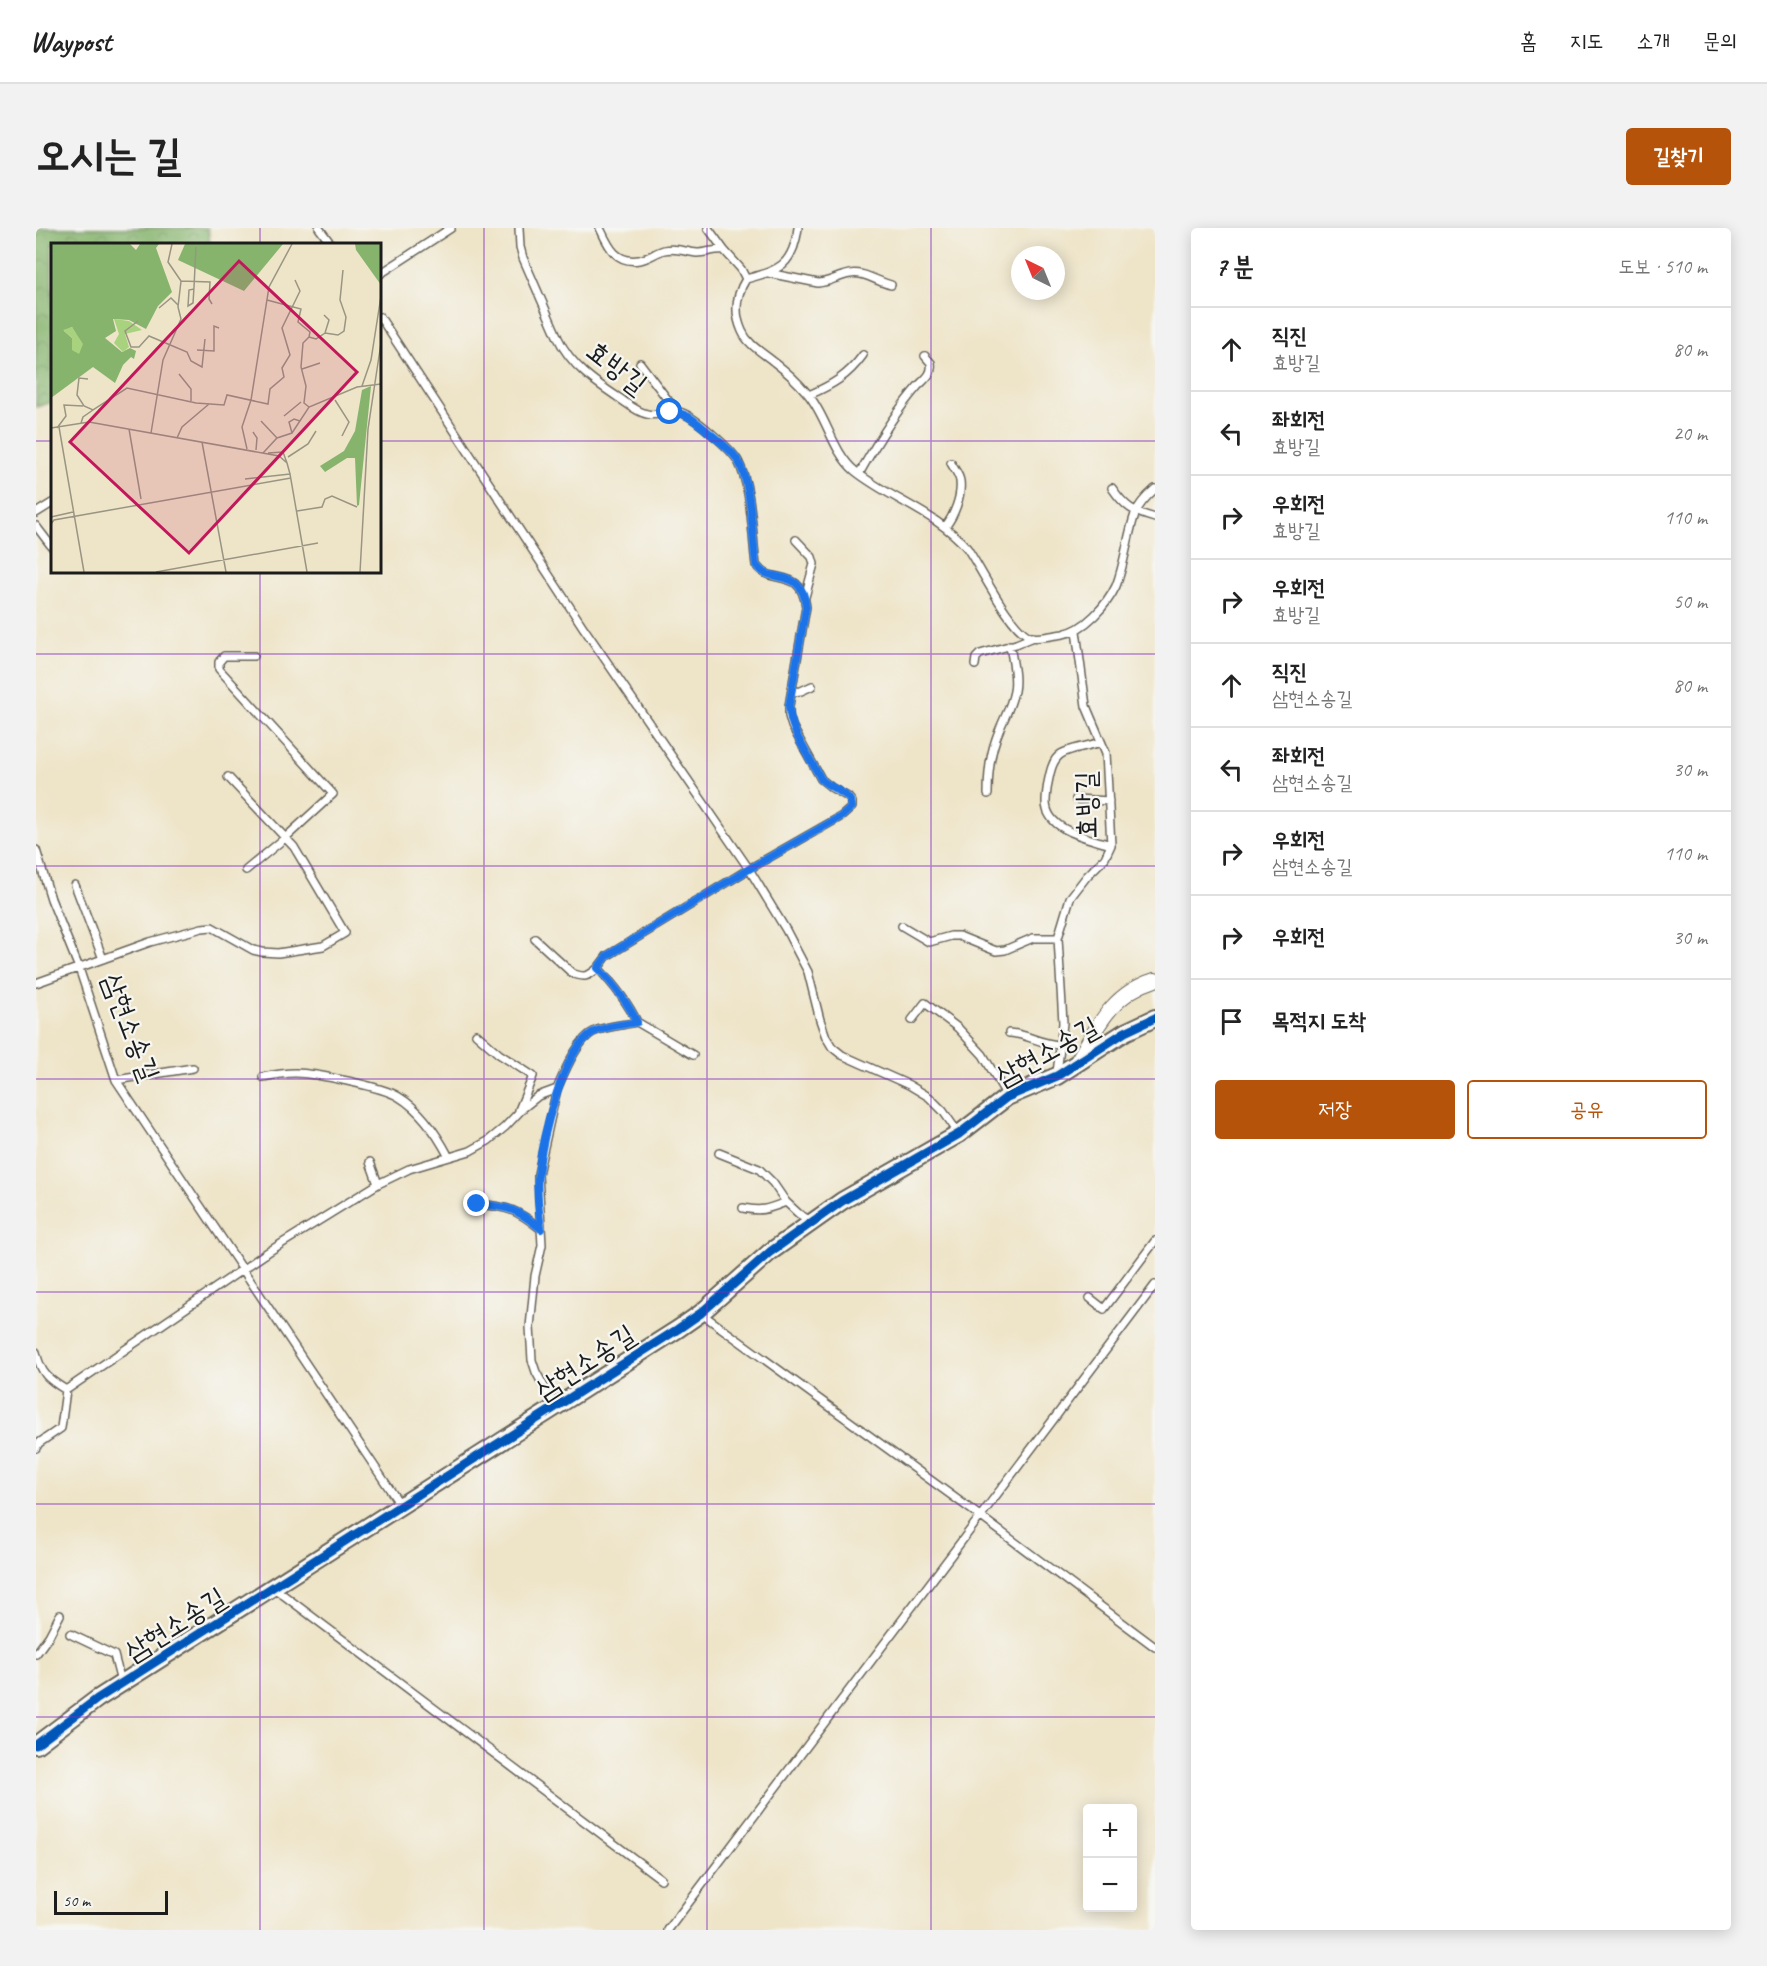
<!DOCTYPE html>
<html lang="ko">
<head>
<meta charset="utf-8">
<style>
	:root { --surface:#fff; --page:#f2f2f2; --text:#222; --muted:#767676; --line:#e0e0e0; --accent:#b45309 }
	body { margin:0; font-family:Caveat,"Poor Story",sans-serif; background:var(--page); color:var(--text) }
	.controls { position:absolute; right:18px; bottom:18px; display:grid; overflow:hidden; border-radius:6px; box-shadow:0 3px 15px #0003 }
	.controls button { width:54px; height:54px; display:grid; place-items:center; padding:0; border:0; border-bottom:2px solid var(--line); background:var(--surface); color:var(--text); font:30px sans-serif }
	.compass { position:absolute; left:975px; top:18px; width:54px; height:54px; border-radius:50%; background:var(--surface); box-shadow:0 3px 15px #0003; rotate:317deg }
	.scale { position:absolute; left:18px; bottom:15px; width:114px; box-sizing:border-box; padding-left:6px; border:3px solid #1c1c1c; border-top:0; font-size:16px; line-height:21px; white-space:nowrap; color:#1c1c1c; -webkit-text-stroke:4px #f6f6f2; paint-order:stroke }
	.stop { position:absolute; width:18px; height:18px; margin:-14px; border:4px solid #1a73e8; border-radius:50%; background:#fff }
	.stop.end { background:#1a73e8; border-color:#fff; box-shadow:0 2px 6px #0008 }
	.list { margin:0; padding:0; list-style:none }
	h2 { display:flex; justify-content:space-between; align-items:center; height:78px; margin:0; padding:0 24px; font-size:26px }
	h2 small { font-size:20px; font-weight:400; color:var(--muted) }
	.list li { display:grid; grid-template-columns:39px 1fr auto; gap:18px; align-items:center; box-sizing:border-box; height:84px; padding:0 24px; border-top:2px solid var(--line) }
	.list b { display:block; font-size:22px; white-space:nowrap }
	.list p { margin:0; font-size:20px; white-space:nowrap; color:var(--muted) }
	.list em { font-size:20px; font-style:normal; color:var(--muted) }
	.actions { display:flex; gap:12px; padding:18px 24px }
	.actions a { flex:1; padding:14px 0; border:2px solid var(--accent); border-radius:6px; text-align:center; font-size:21px; color:var(--accent) }
	.actions .main { background:var(--accent); color:#fff }
	.icon { flex:none; width:33px; height:33px; fill:none; stroke:currentColor; stroke-width:2; stroke-linecap:round; stroke-linejoin:round }
	.map { position:relative; flex:none; width:1119px; height:1702px; overflow:hidden; border-radius:6px }
	header { display:flex; align-items:center; gap:36px; box-sizing:border-box; height:84px; padding:0 30px; background:var(--surface); border-bottom:2px solid var(--line) }
	header strong { font-size:28px }
	nav { display:flex; gap:33px; margin-inline-start:auto; font-size:21px }
	.intro { display:flex; align-items:center; justify-content:space-between; box-sizing:border-box; height:144px; padding:0 36px }
	h1 { margin:0; font-size:42px }
	.button { padding:15px 27px; border-radius:6px; background:var(--accent); color:#fff; font-size:21px; font-weight:700 }
	main { display:flex; gap:36px; padding:0 36px }
	aside { flex:1; background:var(--surface); border-radius:6px; box-shadow:0 3px 15px #0003 }
	.map>svg:first-child { display:block }
</style>
</head>
<body>
<header>
<strong>Waypost</strong>
<nav><a>홈</a><a>지도</a><a>소개</a><a>문의</a></nav>
</header>
<div class="intro"><h1>오시는 길</h1><a class="button">길찾기</a></div>
<main>
<div class="map">
<svg width="1119" height="1702" viewBox="0 0 1119 1702">
	<defs>
		<pattern id="forest-crowns" width="20" height="18" patternUnits="userSpaceOnUse" patternTransform="scale(1.5)"><rect width="20" height="18" fill="#86b46d"/><path d="M2 6a3 3 0 1 1 6 0M12 15a3 3 0 1 1 6 0" fill="none" stroke="#6d9259"/></pattern>
	</defs>
	<rect width="100%" height="100%" fill="#f6f6f2"/>
	<filter id="ink" filterUnits="userSpaceOnUse"><feTurbulence type="fractalNoise" baseFrequency=".0167" numOctaves="2"/><feDisplacementMap in="SourceGraphic" scale="12" xChannelSelector="R" yChannelSelector="G"/><feConvolveMatrix kernelMatrix="1 2 1 2 8 2 1 2 1" color-interpolation-filters="sRGB"/></filter>
	<filter id="wash" filterUnits="userSpaceOnUse"><feTurbulence type="fractalNoise" baseFrequency=".008" numOctaves="4" result="noise"/><feDisplacementMap in="SourceGraphic" scale="24" xChannelSelector="R" yChannelSelector="G"/><feGaussianBlur stdDeviation="1.35" result="paint"/><feColorMatrix in="noise" values="0 0 0 0 0 0 0 0 0 0 0 0 0 0 0 0 0 1.4 0 .05"/><feComposite in="paint" operator="in"/></filter>
	<g filter="url(#wash)">
		<rect width="100%" height="100%" fill="#eee4c8"/>
		<path fill="url(#forest-crowns)" stroke="#516844" stroke-width="1.5" d="M0,0H172L174,16H16V174L0,179Z"/>
	</g>
	<g filter="url(#ink)">
		<g fill="none" stroke-linecap="round" stroke-linejoin="round">
			<defs>
				<path id="service" d="M283,0L295,16
					M564,0C572,17 579,36 603,32C612,31 620,24 628,22C640,19 650,24 661,25C670,25 679,21 688,22L705,41L710,51
					M672,0L688,22
					M762,0C757,37 744,42 710,51C700,67 698,85 706,103C712,117 726,124 738,134C750,143 761,153 771,165C791,188 796,224 819,243C854,271 901,285 931,320C944,339 975,403 995,409C1005,411 1018,407 1027,406C1049,402 1071,377 1080,358C1089,335 1091,309 1099,286C1103,276 1111,268 1119,261
					M732,45L782,55C794,54 802,48 814,46C827,43 842,54 855,57
					M344,46L415,0
					M344,89L547,399L713,641L750,702L772,744L784,792L790,809L796,819L806,827L873,857L893,869L907,883L923,906
					M604,135L641,184
					M773,167C796,157 812,148 827,127
					M823,246C840,216 859,184 882,158C889,151 897,146 895,135L889,128
					M1076,260C1089,279 1097,284 1119,290
					M0,285L16,275
					M0,298L16,319
					M909,299C918,288 926,268 924,253C923,246 918,241 915,235
					M760,312L776,329L778,336L769,369
					M939,437L940,430L944,426L980,416L997,409
					M756,464L765,463L776,458
					M1065,514C1054,518 1034,520 1025,526C1016,532 1014,545 1012,555C1011,561 1010,568 1010,574C1010,603 1053,610 1075,617
					M952,566C952,548 954,528 960,511C965,495 975,480 978,463C981,448 976,432 974,417
					M1040,571L1073,573
					M0,622L15,671L43,740L80,852L365,1278
					M210,642L249,610L297,566L183,441V434L188,428H218
					M39,657L67,731
					M866,698L893,714L915,708H923L960,723L969,722L997,710H1022
					M499,711L536,745C548,750 552,749 562,740
					M0,755L114,714L166,700L176,699L217,722L226,724L242,725L287,718L309,705L258,619L192,549
					M876,792L889,775L922,800L947,827L971,868
					M601,794L657,827
					M973,805C993,806 1002,816 1025,817
					M440,806L463,826L497,848L483,882
					M1021,845L1027,795L1022,710L1034,670L1051,648L1069,630L1075,617L1070,525L1050,478L1040,403
					M227,849C237,847 248,845 259,845C278,845 348,859 363,869C386,883 401,906 413,929
					M80,852L157,840
					M683,925L723,941L737,955L750,974L763,986L775,993
					M334,934L342,956
					M441,976C473,979 480,981 505,1001
					M707,980C726,984 732,981 750,974
					M1054,1070L1068,1081L1119,1013
					M666,1086L944,1288L1119,1419
					M0,1124C5,1146 12,1151 30,1162
					M519,1179L500,1144L496,1132L494,1099L499,1048L506,1017L502,946L521,861
					M0,1220L3,1215L25,1200L30,1162L232,1024L342,956L373,941L434,923L452,913L469,899L487,880L502,868L521,861C528,845 542,810 559,803C572,798 588,797 601,794C591,773 578,757 562,740L571,728L713,641L806,588L816,579V574L812,569L796,560L785,551L756,498L753,488V478L770,379C765,337 735,359 720,337C716,307 716,260 702,233C695,221 656,186 643,184C632,182 622,189 611,186C601,184 592,176 583,170C559,154 535,138 522,110L487,30L484,19L483,0
					M238,1360L625,1651
					M34,1406L78,1427L85,1454
					M0,1426L13,1408L24,1387
					M632,1702L1119,1057"/>
				<path id="minor" d="M1040,835C1061,799 1076,765 1119,752"/>
				<path id="tertiary" d="M0,1517L61,1471L642,1101L665,1085L734,1024L806,973L923,906L971,869L1021,848L1089,804L1119,790"/>
			</defs>
			<use href="#service" stroke="#666258" stroke-width="10"/>
			<use href="#minor" stroke="#666258" stroke-width="16"/>
			<use href="#tertiary" stroke="#666258" stroke-width="20"/>
			<use href="#service" stroke="#fff" stroke-width="7"/>
			<use href="#minor" stroke="#fff" stroke-width="14"/>
			<use href="#tertiary" stroke="#fff" stroke-width="16"/>
			<defs>
				<path id="cycleway" d="M0,1517L61,1471L642,1101L665,1085L734,1024L806,973L923,906L971,869L1021,848L1089,804L1119,790"/>
			</defs>
			<use href="#cycleway" stroke="#f6f6f2" stroke-width="13"/>
			<use href="#cycleway" stroke="#0057b8" stroke-width="9"/>
		</g>
	</g>
	<g fill="none" stroke-linecap="round" stroke-linejoin="round" filter="url(#ink)">
		<path stroke="#1a73e8" stroke-width="8" d="M441,976C473,979 480,980 505,1001C503,983 500,964 502,946C506,911 526,824 556,805C568,798 587,797 601,794C591,773 578,757 562,740L571,728L713,641L806,588L816,579C816,565 794,561 785,551C773,527 754,504 753,478L770,379C766,337 734,358 720,337C716,308 716,255 701,231C694,220 680,211 670,202C659,193 650,184 634,184"/>
	</g>
	<path fill="none" stroke="#7b2cbf" stroke-width="1.5" stroke-opacity="0.55" d="M224,0V16M448,0V1702M671,0V1702M895,0V1702M0,213H16M344,213H1119M224,344V1702M0,426H1119M0,638H1119M0,851H1119M0,1064H1119M0,1276H1119M0,1489H1119"/>
	<g text-anchor="middle" dominant-baseline="central" stroke-width="4.5" stroke-linejoin="round" paint-order="stroke">
		<g font-size="28" fill="#1c1c1c" stroke="#f6f6f2">
			<text transform="translate(581 139) rotate(38)">효방길</text>
			<text transform="translate(1050 577) rotate(-91)">효방길</text>
			<text transform="translate(95 799) rotate(69)">삼현소송길</text>
			<text transform="translate(1011 823) rotate(-29)">삼현소송길</text>
			<text transform="translate(549 1134) rotate(-33)">삼현소송길</text>
			<text transform="translate(139 1396) rotate(-32)">삼현소송길</text>
		</g>
	</g>
	<g transform="translate(15 15)">
		<rect width="330" height="330" fill="#eee4c8"/>
		<path d="M0,1H79L85,7L89,1H108L105,5L121,49L107,63L95,86L78,77L62,76L65,88L54,95L71,109L79,105L85,108L83,116L80,114L72,122L64,140L42,124L0,155ZM21,84L30,100L28,110L22,107L21,95L13,88ZM134,1H232L193,48L127,17ZM304,1H330V42L305,7ZM320,143L308,262L306,263L304,215H296L274,229L269,223L293,208L304,188L311,147Z" fill="#86b46d" fill-rule="evenodd"/>
		<path d="M63,76L78,78L91,87L74,91L78,104L72,109L63,100L68,91ZM21,84L32,101L28,111L21,107V95L12,87Z" fill="#a8d27e"/>
		<path fill="none" stroke="#9a9483" stroke-width="1.5" d="M130,38L159,39L158,56L161,61M143,46L138,47L137,63L142,60L143,44L145,4M216,57L250,66L247,79L259,89L258,94M108,65L120,55L127,62M87,78L74,88L80,104H88L98,93L136,109L140,118L151,124L154,96M274,90L287,92L293,88L295,74L289,57L292,27M258,94L252,100L250,124L255,143L253,160L258,164M258,94L265,96L274,90L278,77L273,72M146,107L163,108V83L168,85M251,126L269,120M128,131L140,146V158M37,136L28,135L26,152L33,163L42,167L76,145L145,160L173,162L176,152L217,161L219,146L233,134L231,125L239,112L231,85L249,48L244,37M311,143L320,117L330,53M284,157L298,179L291,193M233,173L250,159M210,178L226,195M30,180L32,174L42,167M8,184L33,329M0,185L38,179L228,213L236,220L239,231L256,329M6,185L15,173L13,162L32,163M78,186L90,256M202,189L206,195L205,207M100,190L112,117L130,76L127,64L130,38L117,19L121,1M241,190L238,179L243,176L249,178M126,195L131,184L158,161M151,199L175,329M196,206L191,184L200,157L218,44L241,1M212,210L226,195L241,190L258,164L306,144L330,141M217,210L232,209L236,220M237,214L257,201L265,188M194,236L239,231M246,268L271,264L274,256L281,253L306,264M0,274L22,269M0,281L3,277L240,235M105,329L267,300M309,329L317,186L330,100"/>
		<path fill="#c2185b" fill-opacity="0.15" stroke="#c2185b" stroke-width="3" d="M188,18L306,129L138,310L19,199Z"/>
		<rect width="330" height="330" fill="none" stroke="#1c1c1c" stroke-width="3"/>
	</g>
</svg>
<div class="controls">
<button>+</button>
<button>−</button>
</div>
<svg class="compass" viewBox="-18 -18 36 36"><path d="M0-13l5 13h-10z" fill="#e53935"/><path d="M0 13l5-13h-10z" fill="#767676"/></svg>
<div class="scale">50 m</div>
<div class="stop" style="left:634px;top:184px"></div>
<div class="stop end" style="left:441px;top:976px"></div>
</div>
<aside>
<h2>7 분<small>도보 · 510 m</small></h2>
<ul class="list">
<li><svg class="icon" aria-label="ahead" viewBox="0 0 24 24"><path d="M12 20V5M6 11l6-6 6 6"/></svg><div><b>직진</b><p>효방길</p></div><em>80 m</em></li>
<li><svg class="icon" aria-label="left" viewBox="0 0 24 24"><path d="M17 20v-9H6M10 6l-5 5 5 5"/></svg><div><b>좌회전</b><p>효방길</p></div><em>20 m</em></li>
<li><svg class="icon" aria-label="right" viewBox="0 0 24 24"><path d="M7 20v-9h11M14 6l5 5-5 5"/></svg><div><b>우회전</b><p>효방길</p></div><em>110 m</em></li>
<li><svg class="icon" aria-label="right" viewBox="0 0 24 24"><path d="M7 20v-9h11M14 6l5 5-5 5"/></svg><div><b>우회전</b><p>효방길</p></div><em>50 m</em></li>
<li><svg class="icon" aria-label="ahead" viewBox="0 0 24 24"><path d="M12 20V5M6 11l6-6 6 6"/></svg><div><b>직진</b><p>삼현소송길</p></div><em>80 m</em></li>
<li><svg class="icon" aria-label="left" viewBox="0 0 24 24"><path d="M17 20v-9H6M10 6l-5 5 5 5"/></svg><div><b>좌회전</b><p>삼현소송길</p></div><em>30 m</em></li>
<li><svg class="icon" aria-label="right" viewBox="0 0 24 24"><path d="M7 20v-9h11M14 6l5 5-5 5"/></svg><div><b>우회전</b><p>삼현소송길</p></div><em>110 m</em></li>
<li><svg class="icon" aria-label="right" viewBox="0 0 24 24"><path d="M7 20v-9h11M14 6l5 5-5 5"/></svg><div><b>우회전</b></div><em>30 m</em></li>
<li><svg class="icon" aria-label="arrive" viewBox="0 0 24 24"><path d="M6 21V4h12l-3 4 3 4H6"/></svg><div><b>목적지 도착</b></div></li>
</ul>
<div class="actions"><a class="main">저장</a><a>공유</a></div>
</aside>
</main>
</body>
</html>
